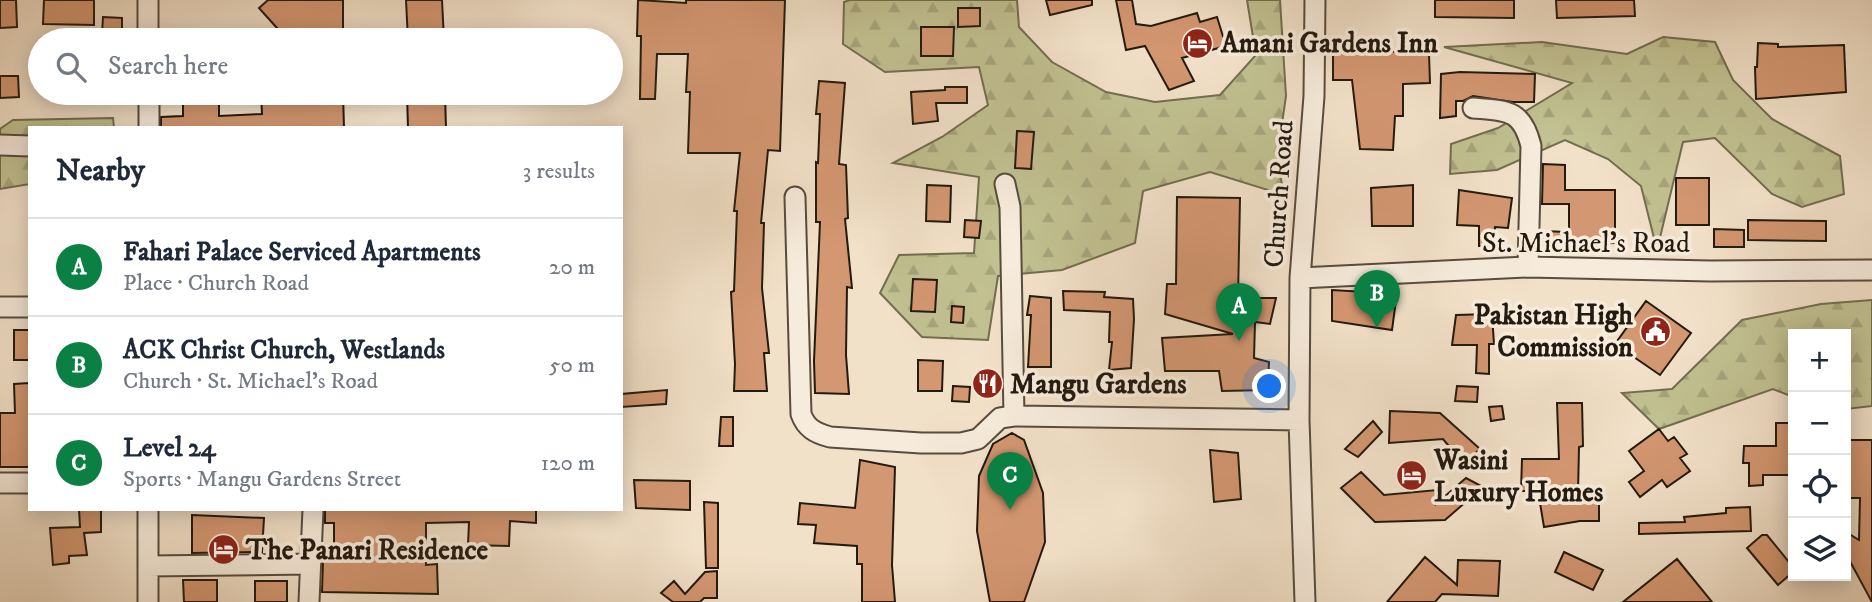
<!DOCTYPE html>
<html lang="en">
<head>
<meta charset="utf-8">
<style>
	:root { --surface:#fff; --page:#f6f6f7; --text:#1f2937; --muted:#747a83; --line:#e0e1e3; --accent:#0b8043 }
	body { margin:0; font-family:"IM FELL DW Pica",serif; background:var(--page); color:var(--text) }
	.controls { position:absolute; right:21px; bottom:21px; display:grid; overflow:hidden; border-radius:0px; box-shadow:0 4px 18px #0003 }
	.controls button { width:63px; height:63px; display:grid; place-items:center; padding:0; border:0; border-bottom:2px solid var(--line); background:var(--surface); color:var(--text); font:35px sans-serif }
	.you { position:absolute; left:1270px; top:387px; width:24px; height:24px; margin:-18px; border:5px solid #fff; border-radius:50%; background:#1a73e8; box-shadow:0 0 0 10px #1a73e833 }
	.badge { display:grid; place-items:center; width:46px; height:46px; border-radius:50%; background:var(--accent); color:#fff; font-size:23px; font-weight:700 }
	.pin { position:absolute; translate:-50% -58px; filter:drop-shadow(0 2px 4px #0008) }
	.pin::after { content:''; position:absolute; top:37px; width:24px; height:21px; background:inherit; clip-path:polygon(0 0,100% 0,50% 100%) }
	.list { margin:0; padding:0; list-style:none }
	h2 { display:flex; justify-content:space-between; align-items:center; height:91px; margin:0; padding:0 28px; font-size:30px }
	h2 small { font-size:23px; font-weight:400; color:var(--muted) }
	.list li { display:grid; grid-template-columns:46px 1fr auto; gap:21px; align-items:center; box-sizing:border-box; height:98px; padding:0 28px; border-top:2px solid var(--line) }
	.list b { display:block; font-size:26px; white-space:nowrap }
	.list p { margin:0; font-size:23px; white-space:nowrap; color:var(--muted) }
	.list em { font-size:23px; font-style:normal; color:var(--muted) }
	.icon { flex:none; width:38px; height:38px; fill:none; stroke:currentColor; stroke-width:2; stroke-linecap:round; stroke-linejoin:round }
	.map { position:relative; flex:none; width:1872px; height:602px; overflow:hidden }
	.search { position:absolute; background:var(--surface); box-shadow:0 4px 18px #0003; left:28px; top:28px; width:595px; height:77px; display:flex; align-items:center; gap:18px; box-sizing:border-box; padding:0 24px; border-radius:38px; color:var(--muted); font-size:26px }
	.panel { position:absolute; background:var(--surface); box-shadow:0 4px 18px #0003; left:28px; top:126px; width:595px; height:385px; border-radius:0px }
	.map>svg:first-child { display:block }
</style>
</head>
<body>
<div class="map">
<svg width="1872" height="602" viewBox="0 0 1872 602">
	<defs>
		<pattern id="forest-firs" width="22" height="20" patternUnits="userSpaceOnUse" patternTransform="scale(1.75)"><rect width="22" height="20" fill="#c2c191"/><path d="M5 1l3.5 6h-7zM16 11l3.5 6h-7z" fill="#a6a57c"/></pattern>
	</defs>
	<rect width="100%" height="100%" fill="#f2e1c9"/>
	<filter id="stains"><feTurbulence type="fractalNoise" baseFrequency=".00286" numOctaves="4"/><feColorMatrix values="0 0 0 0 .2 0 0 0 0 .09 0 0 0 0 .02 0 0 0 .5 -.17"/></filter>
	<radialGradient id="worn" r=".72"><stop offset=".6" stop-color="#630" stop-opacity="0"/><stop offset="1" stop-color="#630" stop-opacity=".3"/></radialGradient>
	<path fill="url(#forest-firs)" stroke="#726e50" stroke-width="2" d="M850,0H1017L1019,27L1052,62L1106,92L1155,102L1220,95L1256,55L1247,0H1280L1286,96L1277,158L1284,195L1210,172L1143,191L1135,243L1062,270L998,276L988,340L922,337L880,293L899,255L974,253L979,177L893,163L942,137L988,105L979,67L885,72L843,44L844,2Z
		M1663,37L1715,42L1733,80L1772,119L1840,156L1844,194L1802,207L1772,194L1715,138L1683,142L1657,250L1641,186L1608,159L1565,140L1497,170L1450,174L1451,144L1498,128L1572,83L1444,47L1542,42L1627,54Z
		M113,118L114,128H30V184L0,189V129L13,120Z
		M1872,300V406L1846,409V334H1793V397L1773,389L1659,429L1622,393L1672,389L1742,320L1821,304Z"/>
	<path fill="#d39771" stroke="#231a10" stroke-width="2" d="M0,0H16L17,27L0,28Z
		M44,0H94V25L43,24Z
		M268,0H343V40H277V28L259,8Z
		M406,0H442L444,40H408Z
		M638,0L686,3V0H785L780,151L768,150L761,223H764L762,288L769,353H764L767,391H734L735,364L731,292L734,291L737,211H734L740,153H688L690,92H686L688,54H657L655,99H640L641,36H637Z
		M1046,0H1092V5L1050,15Z
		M1116,0H1132L1136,24L1151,26L1197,13L1200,22L1217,17L1226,46L1182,58L1194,81L1169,90L1145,46L1126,50Z
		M1435,0H1514V18L1435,17Z
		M1556,0H1634L1635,16L1557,18Z
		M958,8H980V26L958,27Z
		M103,17L122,18V35L102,34Z
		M921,27H954L953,56H921Z
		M1758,43L1778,44V47L1844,45L1846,92L1756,99L1755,67H1757Z
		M1369,50L1429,54L1430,83L1403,84V116H1395L1393,150L1360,149L1352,80H1333V54Z
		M1460,72L1535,74L1534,102H1513L1473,96L1463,101H1456V116L1440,118L1441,74Z
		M0,76H18L19,97L0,98Z
		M819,81L845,83L839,164L846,165L848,218L845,219L852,288L847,287L846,355L849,394L815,393L814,361L820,222H816V162L818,163L820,114H816Z
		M945,87H967V103H936L938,121L913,124L911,92L945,90Z
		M183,93H219V116L262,114L261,93H343L344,128H161V117L183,116Z
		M407,93H445L446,128H408Z
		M1017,131L1034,132L1031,169L1015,168Z
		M1543,164L1565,165V190H1615V243L1541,245V231L1569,232V204H1542Z
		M1676,178H1709V225H1676Z
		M927,185L951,186L950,222L926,221Z
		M1413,185V226H1372L1371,188Z
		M1459,190L1512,198L1508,228L1495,227L1494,246H1479V226L1457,225Z
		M1177,197L1240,198L1238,298H1276L1270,324L1255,322L1254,358L1269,362L1268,390L1222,391L1219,371H1165L1162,338L1233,334L1165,314L1167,284H1176Z
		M965,220L981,221L979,238L964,237Z
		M1748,220L1826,221V241L1748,240Z
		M1714,229L1744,230V247H1714Z
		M913,279L937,280L935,312L911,311Z
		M1366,289L1397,293L1392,330L1332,321V290L1366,292Z
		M1063,291L1105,292L1104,297L1133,299L1134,319L1131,368L1109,370L1112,342H1109L1110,312L1064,310Z
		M1030,296L1051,298V367H1028L1031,315H1027Z
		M1646,301L1691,333L1660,375L1615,344Z
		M952,306L964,307L963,323L951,322Z
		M1492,314L1494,344H1489V374L1476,373L1477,345H1452L1456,315Z
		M14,330H30V360H14Z
		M918,360L943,361L942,391H918Z
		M29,383V467H0V413H15L14,384Z
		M953,386L970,387L969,402L952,401Z
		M1457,386L1478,387L1477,402L1455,401Z
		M667,390L666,404L621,407V394Z
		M1557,403H1582L1583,446L1579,447L1578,494H1599V521H1580L1544,527L1538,491H1521L1522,459H1559Z
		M1502,406L1504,419L1491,421L1489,407Z
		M1390,411L1440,413L1480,449L1463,463L1443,439L1389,443Z
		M721,417H733V446H719Z
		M1373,421L1382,432L1358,457L1345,449Z
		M1776,423H1793V463H1789V475H1763V485L1749,486V463H1743L1744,446H1776Z
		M1659,429L1668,441L1674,437L1687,454L1680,458L1690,471L1667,487L1662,480L1640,497L1629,482L1644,471L1629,451Z
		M1012,433L1024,440L1043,493L1045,542L1024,602H990L977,531L979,476L993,444Z
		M1850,440H1872V602L1846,554L1848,551L1846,548V532L1859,540L1860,498H1849Z
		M1210,450L1238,453L1241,499L1214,502Z
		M860,460L895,467L892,565L895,602H862V564H857V546L814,543L816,525L798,524L800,503L855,508Z
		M1361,472L1384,495L1437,490L1436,504L1466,478L1483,487L1445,520L1375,522L1341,488Z
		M634,480L690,481V510L636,508Z
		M704,502L718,503V568H706Z
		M1750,507L1751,531L1639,534V523L1685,522L1684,517L1726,513V508Z
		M79,509H101V532L84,533L87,555L69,556V563L53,565L50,528L80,527Z
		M325,509H536V523L510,521L509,546L468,545L469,522L426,523V565L437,564L438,594L322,592L323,562H334V523H325Z
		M192,515L264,518L262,552L192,553Z
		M1762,535H1767L1793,567V572L1778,585L1747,548Z
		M1564,552L1603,570L1593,590L1555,572Z
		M1425,557L1457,585L1458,560L1500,561L1498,596L1442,594L1435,602H1387Z
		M1677,559L1712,602H1623Z
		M717,571V598H704L700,602H673L661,593L674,581L685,594L705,572Z
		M183,580H217V602H184Z
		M255,581H287V602H255Z"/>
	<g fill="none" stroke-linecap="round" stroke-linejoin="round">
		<defs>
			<path id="minor" d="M148,0V40
				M1473,108C1507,111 1522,109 1531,146L1528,267
				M149,128V93
				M0,145L30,146
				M795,197L801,414C806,428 815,433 830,437L921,443H961L978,439L1000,418L1014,416L1010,207L1005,184
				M1300,278L1528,267L1710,271L1872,270
				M0,307H30
				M1014,416L1299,420
				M0,483H30
				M148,566L310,564
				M148,602V509
				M309,602L313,509
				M1305,602L1299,420L1300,278L1314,96L1315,0"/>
		</defs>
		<use href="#minor" stroke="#574c3e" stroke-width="23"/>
		<use href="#minor" stroke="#f7ecdc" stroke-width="19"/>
	</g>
	<defs>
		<symbol id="hotel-disc" viewBox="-11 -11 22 22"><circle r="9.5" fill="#8f2418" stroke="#f7ecdc"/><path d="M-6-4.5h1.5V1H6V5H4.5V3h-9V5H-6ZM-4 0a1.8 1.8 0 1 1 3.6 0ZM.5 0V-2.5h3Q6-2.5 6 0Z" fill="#fff"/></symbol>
		<symbol id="civic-disc" viewBox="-11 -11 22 22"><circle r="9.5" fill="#8f2418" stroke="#f7ecdc"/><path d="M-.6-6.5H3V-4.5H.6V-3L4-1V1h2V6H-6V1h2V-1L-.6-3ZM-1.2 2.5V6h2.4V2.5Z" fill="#fff"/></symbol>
		<symbol id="restaurant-disc" viewBox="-11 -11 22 22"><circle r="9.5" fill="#8f2418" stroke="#f7ecdc"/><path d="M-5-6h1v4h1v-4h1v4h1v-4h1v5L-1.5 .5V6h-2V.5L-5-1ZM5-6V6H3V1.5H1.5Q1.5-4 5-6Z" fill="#fff"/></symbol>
	</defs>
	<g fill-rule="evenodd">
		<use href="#hotel-disc" x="1180" y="26" width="35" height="35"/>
		<use href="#civic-disc" x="1638" y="314" width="35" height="35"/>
		<use href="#restaurant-disc" x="970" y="366" width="35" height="35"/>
		<use href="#hotel-disc" x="1394" y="458" width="35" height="35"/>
		<use href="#hotel-disc" x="206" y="532" width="35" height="35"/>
	</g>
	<g text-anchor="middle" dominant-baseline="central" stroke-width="7" stroke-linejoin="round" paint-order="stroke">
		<g font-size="28" font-weight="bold" fill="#231a10" stroke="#f7ecdc" text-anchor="start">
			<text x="1221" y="43">Amani Gardens Inn</text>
			<text x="1633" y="315" text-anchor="end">Pakistan High<tspan x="1633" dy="32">Commission</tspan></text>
			<text x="1010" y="384">Mangu Gardens</text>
			<text x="1434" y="460">Wasini<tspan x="1434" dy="32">Luxury Homes</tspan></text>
			<text x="246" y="550">The Panari Residence</text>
		</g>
		<g font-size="28" fill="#231a10" stroke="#f7ecdc">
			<text transform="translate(1279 194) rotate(-86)">Church Road</text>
			<text x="1586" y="243">St. Michael's Road</text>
		</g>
	</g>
	<rect width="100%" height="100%" filter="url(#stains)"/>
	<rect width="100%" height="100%" fill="url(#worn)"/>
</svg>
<div class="controls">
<button>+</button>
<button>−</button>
<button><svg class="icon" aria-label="locate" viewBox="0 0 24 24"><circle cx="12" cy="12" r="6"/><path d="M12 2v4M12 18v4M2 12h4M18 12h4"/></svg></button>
<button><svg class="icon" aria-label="layers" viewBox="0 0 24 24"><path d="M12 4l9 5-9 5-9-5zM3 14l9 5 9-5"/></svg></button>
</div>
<div class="you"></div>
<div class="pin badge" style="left:1239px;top:341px">A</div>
<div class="pin badge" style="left:1377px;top:328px">B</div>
<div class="pin badge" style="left:1010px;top:510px">C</div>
<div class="search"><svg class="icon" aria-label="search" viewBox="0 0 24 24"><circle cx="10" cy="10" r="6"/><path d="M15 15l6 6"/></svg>Search here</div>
<section class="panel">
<h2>Nearby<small>3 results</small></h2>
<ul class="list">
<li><span class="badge">A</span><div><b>Fahari Palace Serviced Apartments</b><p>Place · Church Road</p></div><em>20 m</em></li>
<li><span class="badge">B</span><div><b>ACK Christ Church, Westlands</b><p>Church · St. Michael's Road</p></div><em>50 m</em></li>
<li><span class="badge">C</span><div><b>Level 24</b><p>Sports · Mangu Gardens Street</p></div><em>120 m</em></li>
</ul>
</section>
</div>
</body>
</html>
